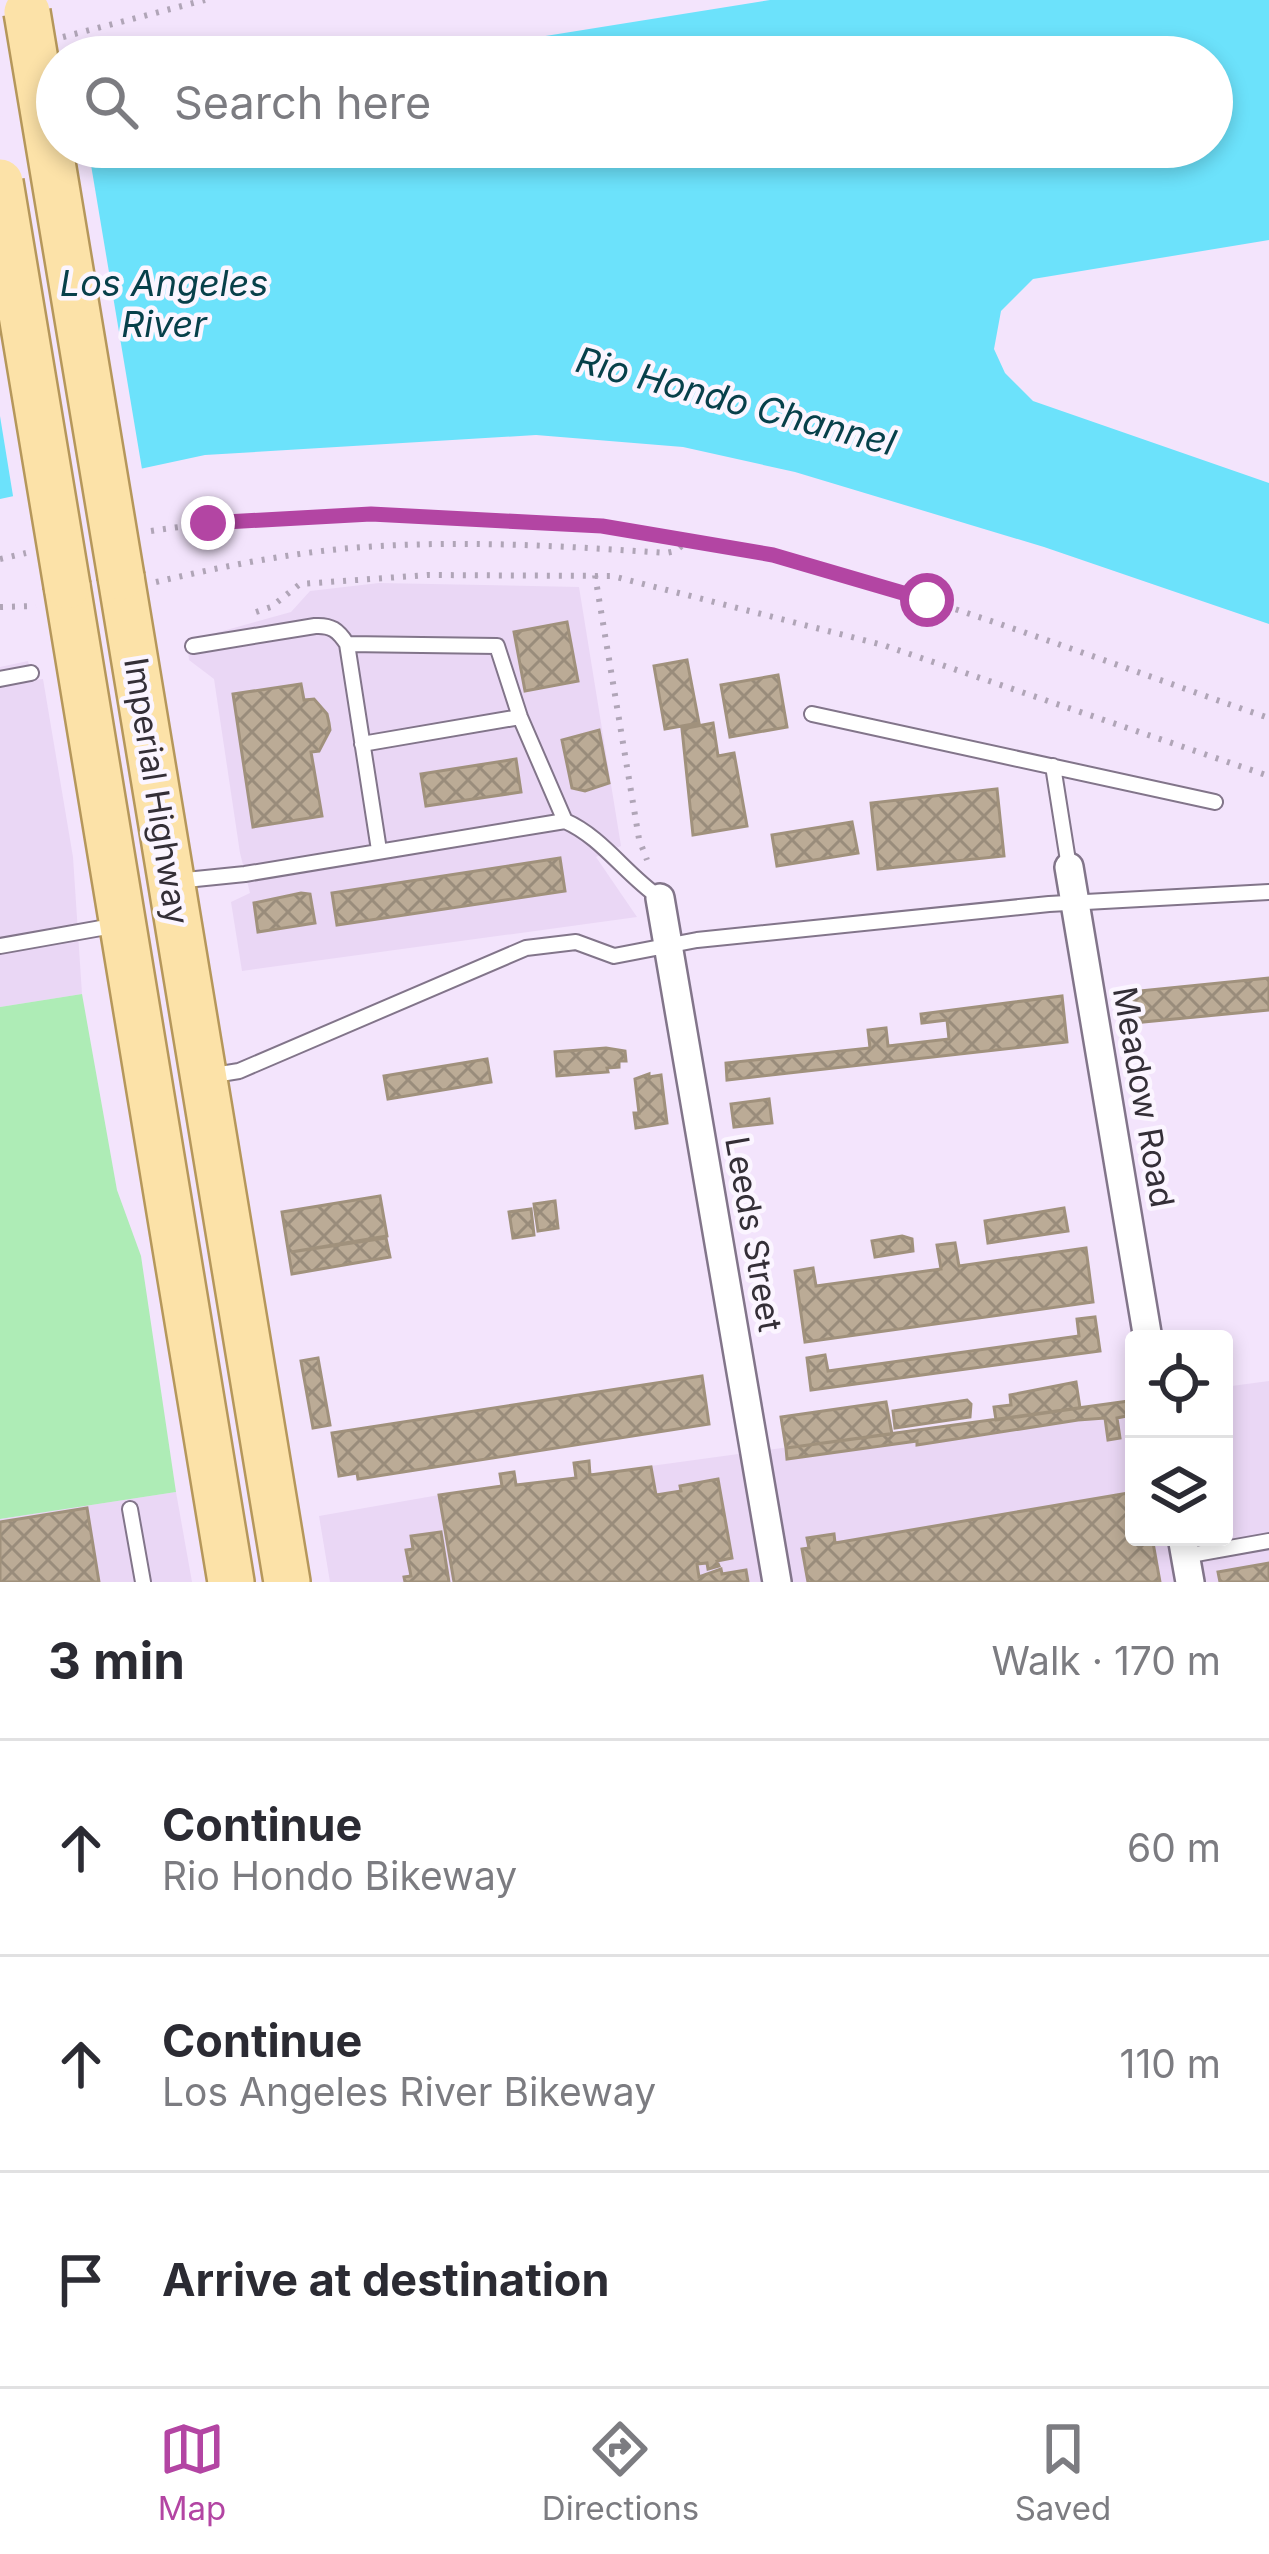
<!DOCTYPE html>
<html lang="en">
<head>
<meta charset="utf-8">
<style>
	:root { --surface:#fff; --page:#f2f2f3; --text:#2b2b33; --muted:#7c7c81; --line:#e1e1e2; --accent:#b345a3 }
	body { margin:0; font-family:Inter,sans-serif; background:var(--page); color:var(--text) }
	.controls { position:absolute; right:36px; bottom:36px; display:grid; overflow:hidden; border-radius:12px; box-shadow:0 6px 18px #0003 }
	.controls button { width:108px; height:108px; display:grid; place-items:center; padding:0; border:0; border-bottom:3px solid var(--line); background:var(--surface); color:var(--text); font:60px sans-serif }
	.stop { position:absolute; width:36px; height:36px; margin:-27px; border:9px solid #b345a3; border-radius:50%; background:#fff }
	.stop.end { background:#b345a3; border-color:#fff; box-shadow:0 3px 12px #0008 }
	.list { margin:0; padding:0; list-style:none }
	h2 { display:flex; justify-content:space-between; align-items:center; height:156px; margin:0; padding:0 48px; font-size:51px }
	h2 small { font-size:39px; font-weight:400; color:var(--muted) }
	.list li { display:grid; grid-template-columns:78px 1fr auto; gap:36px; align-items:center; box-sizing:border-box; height:216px; padding:0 48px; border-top:3px solid var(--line) }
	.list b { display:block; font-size:45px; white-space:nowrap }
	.list p { margin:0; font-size:39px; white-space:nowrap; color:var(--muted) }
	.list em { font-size:39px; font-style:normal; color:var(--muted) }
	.icon { flex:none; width:66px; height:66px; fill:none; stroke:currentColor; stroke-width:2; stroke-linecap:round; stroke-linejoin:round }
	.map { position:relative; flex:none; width:1269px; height:1582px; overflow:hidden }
	.search { position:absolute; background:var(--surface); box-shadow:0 6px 18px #0003; left:36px; right:36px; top:36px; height:132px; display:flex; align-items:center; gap:30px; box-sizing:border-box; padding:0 42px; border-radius:66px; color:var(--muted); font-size:45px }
	.sheet { height:804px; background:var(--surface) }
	nav { display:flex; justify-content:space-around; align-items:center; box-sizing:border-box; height:168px; border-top:3px solid var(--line); background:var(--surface); font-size:33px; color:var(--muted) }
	nav a { display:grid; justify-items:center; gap:6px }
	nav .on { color:var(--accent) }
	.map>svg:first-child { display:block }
</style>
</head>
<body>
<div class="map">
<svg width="1269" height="1582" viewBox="0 0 1269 1582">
	<defs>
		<pattern id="building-cross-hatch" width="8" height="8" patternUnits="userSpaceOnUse" patternTransform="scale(3)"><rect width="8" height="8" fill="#bbab96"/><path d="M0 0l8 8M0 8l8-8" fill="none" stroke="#998c7b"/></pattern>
	</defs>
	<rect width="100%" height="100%" fill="#f3e4fc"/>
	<path fill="#ead7f5" d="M379,583L579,587L621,846L596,857L637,917L242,971L231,902L250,893L240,853L214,679L189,660L187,641L291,612L310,591Z
		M28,661L33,680L43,679L73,857L82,994L0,1007V667Z
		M1269,1381V1582H330L319,1516L439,1495L1134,1400V1537H1224V1387Z
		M176,1492L192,1582H0V1519Z"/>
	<path fill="#aeecb6" d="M82,994L117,1190L141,1256L176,1492L0,1519V1007Z"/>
	<path fill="#6ce2fb" d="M770,0H1269V240L1033,279L1001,311L994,349L1005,373L1033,401L1269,483V624L1044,547L795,472L683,447L536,435L205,455L0,499V124L57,147H1212V57H415Z"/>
	<path fill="#f3e4fc" d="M57,108V147H88L143,475L14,502L0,416V117Z"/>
	<path fill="url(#building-cross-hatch)" stroke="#a0917c" stroke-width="3" d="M567,622L578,681L525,691L514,632Z
		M687,660L699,723L665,729L654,666Z
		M778,675L787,727L730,737L721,685Z
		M301,684L304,700L314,699L327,714L329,723L330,730L319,751L311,752L322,816L253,827L233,694Z
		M713,723L718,756L734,753L747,826L693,835L682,729Z
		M599,730L609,783L585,791L572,788L562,740Z
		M516,759L521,792L426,806L421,774Z
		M997,789L1004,856L878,869L871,803Z
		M852,822L858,853L777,866L772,835Z
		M560,858L565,891L337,925L332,893Z
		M301,893L310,894L315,923L258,932L254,903Z
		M1269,978V1010L1132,1023L1129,992Z
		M1062,996L1067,1042L727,1080L726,1063L870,1048L868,1030L886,1028L888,1046L949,1039L947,1020L922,1023L921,1014Z
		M606,1048L625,1051L626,1061H619V1067L607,1068L608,1072L557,1076L555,1052Z
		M487,1059L491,1082L388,1099L384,1076Z
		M649,1074V1077L661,1075L667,1123L636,1128L634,1113H639L635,1079Z
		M769,1099L772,1123L734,1127L731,1104Z
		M380,1196L387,1236L291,1252L386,1238L390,1257L292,1274L282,1212Z
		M555,1201L558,1228L538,1231L534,1204Z
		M1064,1208L1068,1231L988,1243L985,1221Z
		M531,1209L534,1235L513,1238L509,1212Z
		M902,1236L912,1239L913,1251L875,1257L872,1241Z
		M955,1243L959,1266L1086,1248L1093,1302L805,1342L795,1271L813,1268L816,1286L941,1269L937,1245Z
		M1095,1317L1100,1351L811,1390L807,1358L825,1355L828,1371L1079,1336L1077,1319Z
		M318,1358L330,1425L313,1428L301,1361Z
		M702,1376L709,1424L358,1479L357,1473L339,1476L332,1433Z
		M1076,1382L1080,1408L996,1420L994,1407L1011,1405L1010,1395Z
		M967,1400L971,1404L970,1417L895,1428L893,1411Z
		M1129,1401L1131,1415L1117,1418L1120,1438L1108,1440L1105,1418L1078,1420L917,1445V1441L787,1459L786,1448Z
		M886,1402L892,1434L786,1448L781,1417Z
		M589,1461L590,1475L651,1467L656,1495L681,1491L680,1486L718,1479L732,1558L717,1561L719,1566L708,1569L707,1563L697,1564L699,1577L721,1569L722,1574L746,1570L748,1582H454L439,1495L502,1486L500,1474L514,1472L516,1485L576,1478L574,1463Z
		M1134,1492V1537H1152L1160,1582H808L802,1549L809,1548L807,1538L834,1534L835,1543Z
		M87,1508L99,1582H0V1522Z
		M441,1532L449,1582H405L404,1577L411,1576L406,1550L413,1549L411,1536Z
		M1269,1563V1582H1220L1218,1572Z"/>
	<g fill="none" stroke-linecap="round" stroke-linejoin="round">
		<defs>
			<path id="service" d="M347,644L497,646L520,717L565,821
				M193,646L315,626C331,625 338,630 347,644L379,850
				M0,679L31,673
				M812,714L1215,802
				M362,744L520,717
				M1053,766L1069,867
				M176,881L245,874L565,821C602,837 626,875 660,898
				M0,946L118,925
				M208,1076L239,1071L526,948L576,942L614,956L697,940L1049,904L1269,892
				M130,1509L143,1582
				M1185,1556L1269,1541"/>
			<path id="minor" d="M1069,867L1148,1339
				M660,898L777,1582
				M1182,1537L1190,1582"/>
			<path id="primary" d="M121,577L287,1582
				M67,586L231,1582"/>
		</defs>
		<use href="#service" stroke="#82758a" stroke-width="18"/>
		<use href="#minor" stroke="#82758a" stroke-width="32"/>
		<use href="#primary" stroke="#b5975b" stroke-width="50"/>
		<path stroke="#b0a5b7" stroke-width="6" stroke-dasharray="3 9" stroke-linecap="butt" d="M63,37L205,0
			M151,531C267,513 380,515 496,521C590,526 684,532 776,556C943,599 1105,662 1269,718
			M0,559L26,553
			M595,575L639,839L647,860
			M156,582C224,566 294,552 364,547C465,540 565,546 666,553L676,551L690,538
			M0,607L36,606
			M256,612L271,607L300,584L428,575L612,576L883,645L1269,776"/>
		<use href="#service" stroke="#fff" stroke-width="14"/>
		<use href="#minor" stroke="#fff" stroke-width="27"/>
		<use href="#primary" stroke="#fce2a8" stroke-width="45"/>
		<defs>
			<path id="primary-bridge" d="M27,12L121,577
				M0,182L67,586"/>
		</defs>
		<use href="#primary-bridge" stroke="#b5975b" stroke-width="50" stroke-linecap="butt"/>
		<use href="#primary-bridge" stroke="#fce2a8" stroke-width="45"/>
	</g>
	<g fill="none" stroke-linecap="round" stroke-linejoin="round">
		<path stroke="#b345a3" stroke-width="15" d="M208,523L371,514L602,526L773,555L927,600"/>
	</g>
	<g text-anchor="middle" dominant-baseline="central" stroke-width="9" stroke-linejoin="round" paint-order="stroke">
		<g font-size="33" fill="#342f37" stroke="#fbf5ff">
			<text transform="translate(157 791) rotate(81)">Imperial Highway</text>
			<text transform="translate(1144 1097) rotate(80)">Meadow Road</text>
			<text transform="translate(754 1234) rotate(80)">Leeds Street</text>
		</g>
		<g font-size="36" font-style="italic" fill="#07404a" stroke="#fbf5ff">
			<text x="164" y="283">Los Angeles<tspan x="164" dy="41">River</tspan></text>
			<text transform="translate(736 401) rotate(15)">Rio Hondo Channel</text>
		</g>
	</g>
</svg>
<div class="controls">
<button><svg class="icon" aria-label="locate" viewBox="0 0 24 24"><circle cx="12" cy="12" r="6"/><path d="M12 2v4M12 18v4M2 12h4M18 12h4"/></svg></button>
<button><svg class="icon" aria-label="layers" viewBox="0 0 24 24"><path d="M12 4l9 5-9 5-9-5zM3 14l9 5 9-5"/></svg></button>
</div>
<div class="stop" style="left:927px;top:600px"></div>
<div class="stop end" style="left:208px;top:523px"></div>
<div class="search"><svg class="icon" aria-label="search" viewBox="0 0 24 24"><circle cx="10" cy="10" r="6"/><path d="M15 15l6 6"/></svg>Search here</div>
</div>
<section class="sheet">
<h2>3 min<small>Walk · 170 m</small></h2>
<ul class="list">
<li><svg class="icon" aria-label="ahead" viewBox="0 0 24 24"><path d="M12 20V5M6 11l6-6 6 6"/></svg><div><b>Continue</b><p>Rio Hondo Bikeway</p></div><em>60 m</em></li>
<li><svg class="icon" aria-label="ahead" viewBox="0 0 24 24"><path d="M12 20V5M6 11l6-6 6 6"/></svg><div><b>Continue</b><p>Los Angeles River Bikeway</p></div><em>110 m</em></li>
<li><svg class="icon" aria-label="arrive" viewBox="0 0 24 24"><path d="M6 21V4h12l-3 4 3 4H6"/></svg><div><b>Arrive at destination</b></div></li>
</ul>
</section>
<nav>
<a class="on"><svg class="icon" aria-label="map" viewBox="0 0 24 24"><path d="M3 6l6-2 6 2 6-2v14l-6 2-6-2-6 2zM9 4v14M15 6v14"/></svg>Map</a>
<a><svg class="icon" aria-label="directions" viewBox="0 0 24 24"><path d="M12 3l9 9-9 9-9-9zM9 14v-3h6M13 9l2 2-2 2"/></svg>Directions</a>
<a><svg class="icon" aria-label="saved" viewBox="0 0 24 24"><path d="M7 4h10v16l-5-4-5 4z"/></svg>Saved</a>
</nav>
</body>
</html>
